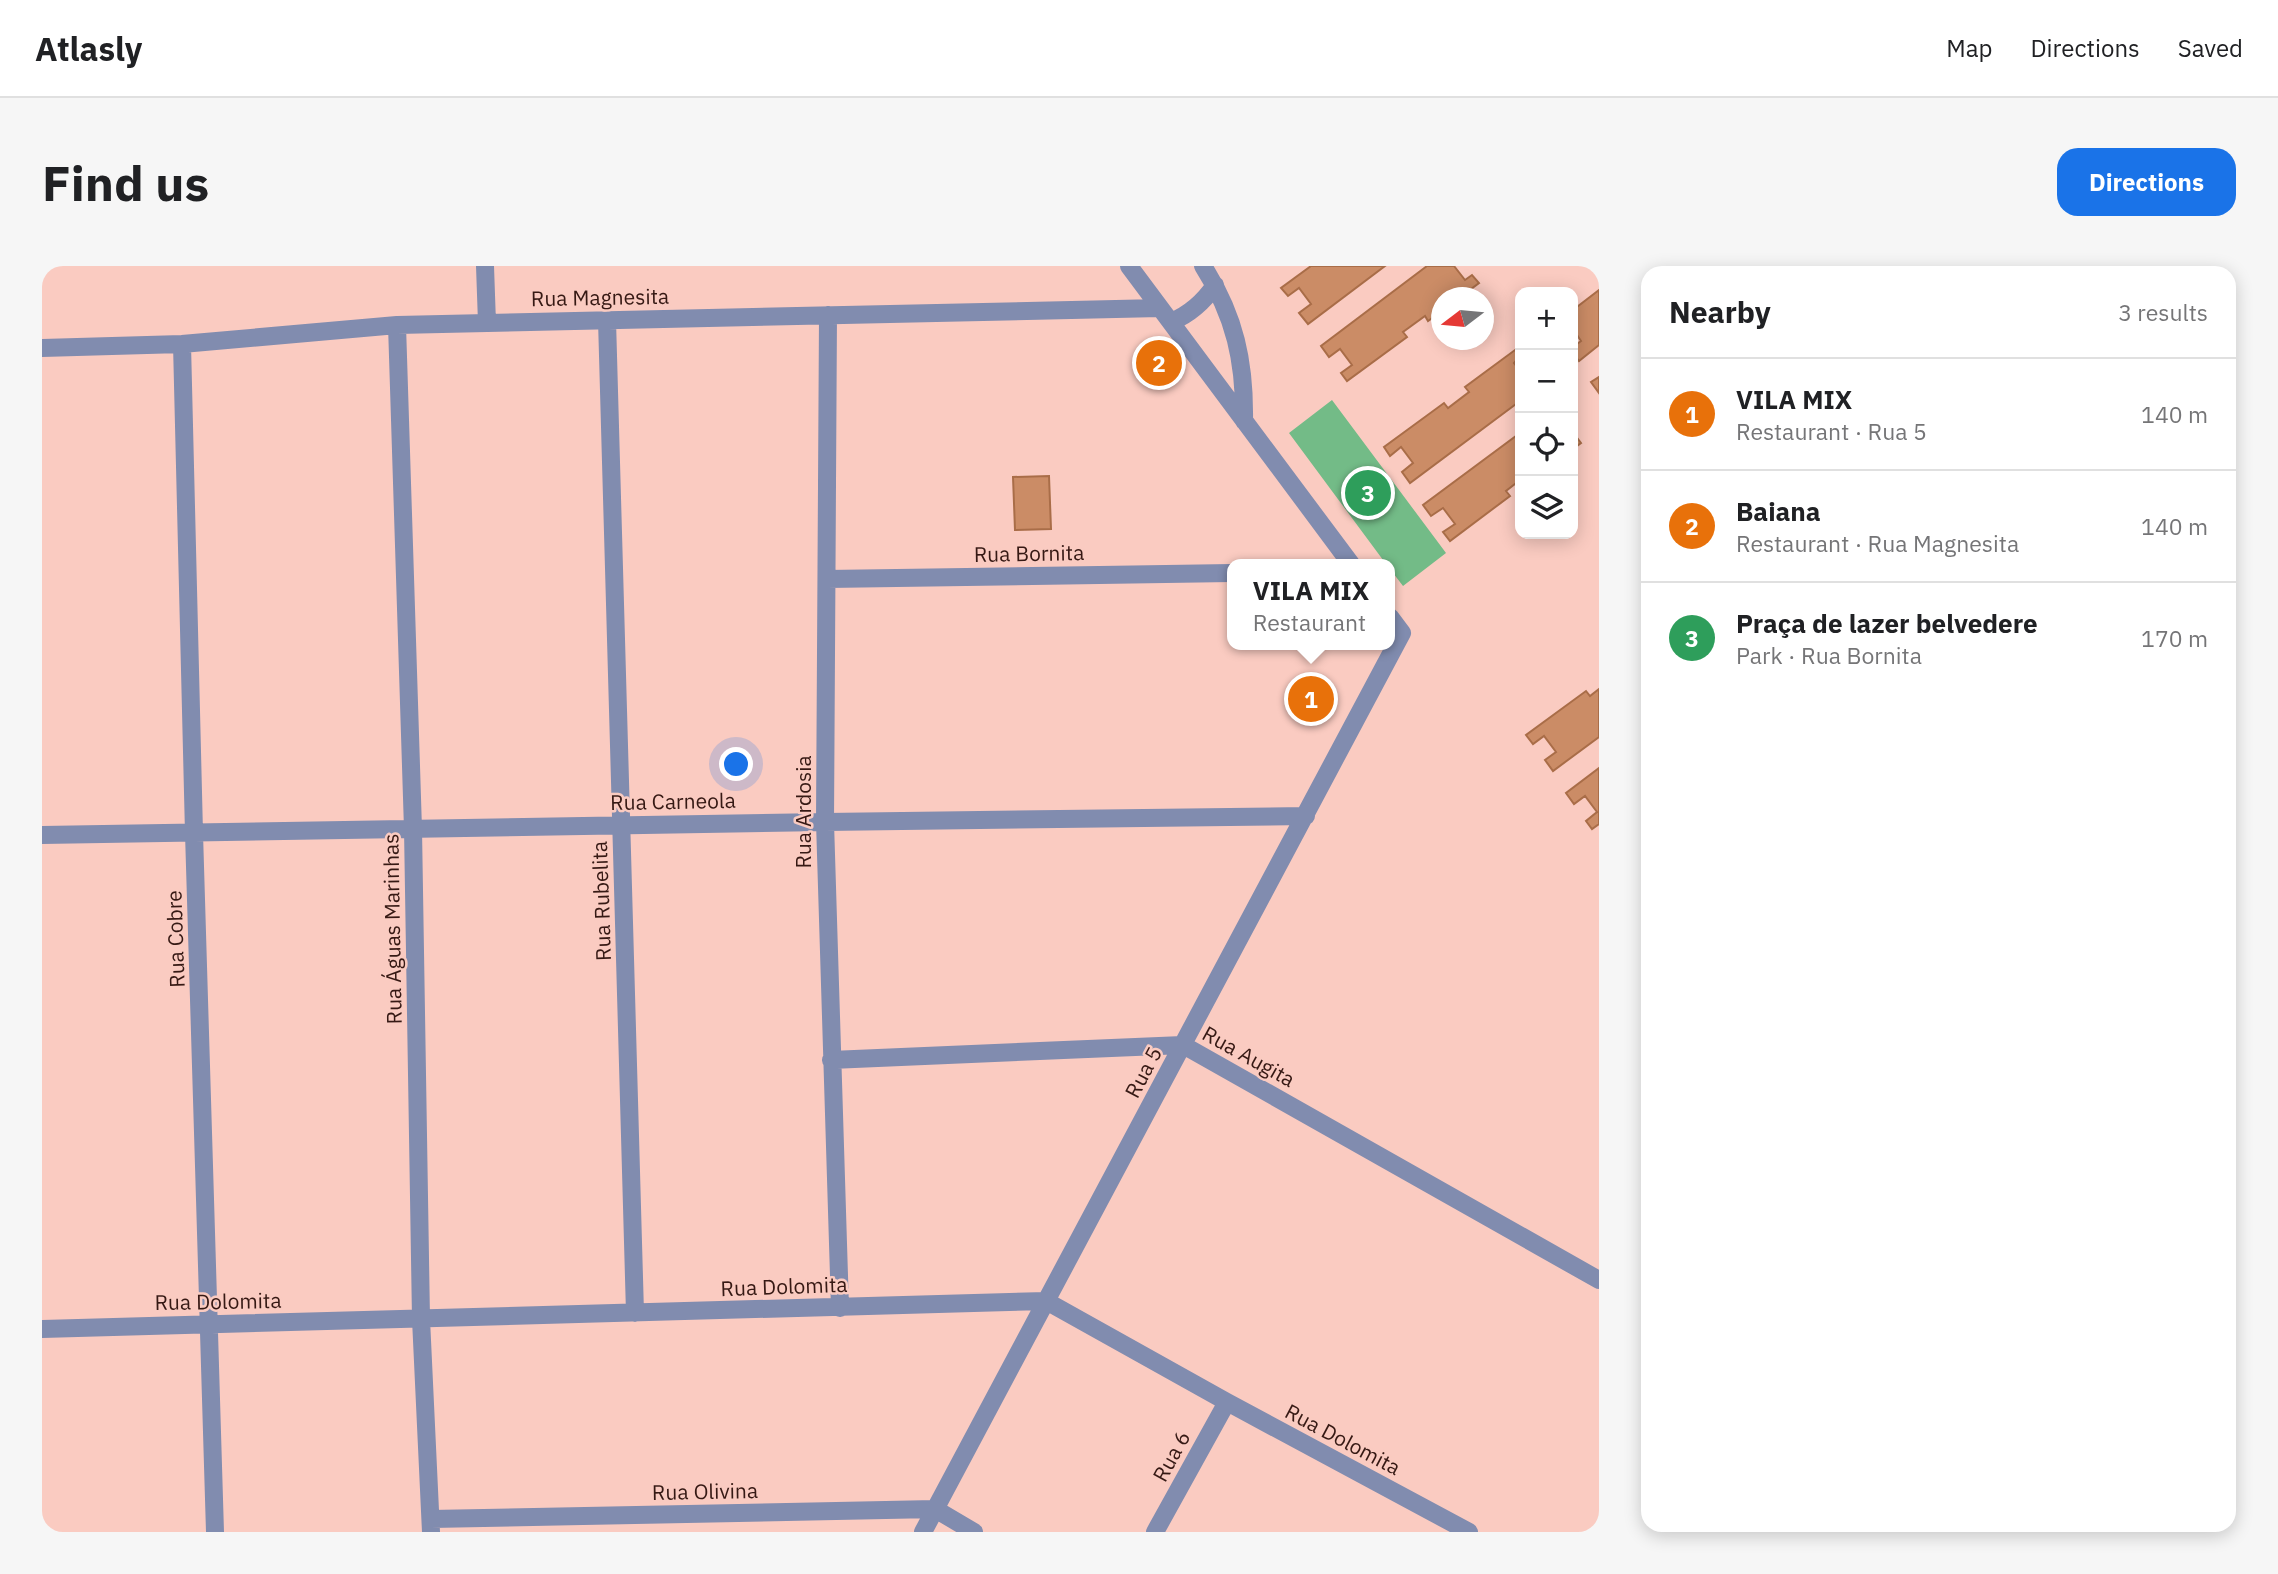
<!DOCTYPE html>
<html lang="en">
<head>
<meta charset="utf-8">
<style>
	:root { --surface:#fff; --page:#f6f6f6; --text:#202124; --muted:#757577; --line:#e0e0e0; --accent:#1a73e8 }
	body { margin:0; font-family:"IBM Plex Sans",sans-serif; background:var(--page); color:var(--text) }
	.controls { position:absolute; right:21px; top:21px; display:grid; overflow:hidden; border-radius:14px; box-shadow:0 4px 18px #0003 }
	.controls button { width:63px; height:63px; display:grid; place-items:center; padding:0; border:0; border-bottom:2px solid var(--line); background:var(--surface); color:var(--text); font:35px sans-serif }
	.compass { position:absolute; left:1389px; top:21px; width:63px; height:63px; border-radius:50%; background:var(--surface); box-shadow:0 4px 18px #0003; rotate:254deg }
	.you { position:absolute; left:695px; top:499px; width:24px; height:24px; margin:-18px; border:5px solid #fff; border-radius:50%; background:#1a73e8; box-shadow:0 0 0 10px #1a73e833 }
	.badge { display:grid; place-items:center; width:46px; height:46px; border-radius:50%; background:var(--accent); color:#fff; font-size:23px; font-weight:700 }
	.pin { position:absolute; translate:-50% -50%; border:4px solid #fff; box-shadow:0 2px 7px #0006 }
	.popup { position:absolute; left:1185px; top:293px; width:168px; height:91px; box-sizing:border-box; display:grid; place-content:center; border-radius:14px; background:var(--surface); filter:drop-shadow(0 2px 5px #0005); font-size:23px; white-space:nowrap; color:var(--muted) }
	.popup b { font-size:26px; color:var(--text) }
	.popup::after { content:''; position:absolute; left:50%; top:100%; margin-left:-14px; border:14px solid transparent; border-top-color:var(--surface) }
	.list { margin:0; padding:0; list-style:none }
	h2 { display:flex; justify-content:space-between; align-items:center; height:91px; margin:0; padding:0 28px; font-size:30px }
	h2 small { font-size:23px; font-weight:400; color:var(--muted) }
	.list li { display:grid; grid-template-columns:46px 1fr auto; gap:21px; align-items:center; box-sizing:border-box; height:112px; padding:0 28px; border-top:2px solid var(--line) }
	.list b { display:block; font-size:26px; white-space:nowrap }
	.list p { margin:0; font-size:23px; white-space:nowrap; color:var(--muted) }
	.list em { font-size:23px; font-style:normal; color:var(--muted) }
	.icon { flex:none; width:38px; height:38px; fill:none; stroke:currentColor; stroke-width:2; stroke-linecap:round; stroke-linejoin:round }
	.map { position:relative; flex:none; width:1557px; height:1266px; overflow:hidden; border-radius:21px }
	header { display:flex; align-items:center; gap:42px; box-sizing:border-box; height:98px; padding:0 35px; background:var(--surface); border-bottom:2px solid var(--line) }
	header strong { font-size:33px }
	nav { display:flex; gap:38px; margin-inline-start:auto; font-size:24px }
	.intro { display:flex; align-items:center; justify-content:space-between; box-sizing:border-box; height:168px; padding:0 42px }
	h1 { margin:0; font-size:49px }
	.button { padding:18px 32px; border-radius:21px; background:var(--accent); color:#fff; font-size:24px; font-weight:700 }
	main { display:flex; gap:42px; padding:0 42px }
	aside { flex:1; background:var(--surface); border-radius:21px; box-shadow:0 4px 18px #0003 }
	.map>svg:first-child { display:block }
</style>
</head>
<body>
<header>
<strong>Atlasly</strong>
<nav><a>Map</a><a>Directions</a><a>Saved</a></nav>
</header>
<div class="intro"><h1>Find us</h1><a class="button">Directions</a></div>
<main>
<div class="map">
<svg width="1557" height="1266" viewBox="0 0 1557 1266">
	<rect width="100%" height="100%" fill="#facbc1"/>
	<path fill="#73bb87" d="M1290,134L1404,287L1361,320L1348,303V298H1344L1247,167Z"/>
	<path fill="#cb8c66" stroke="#a96d48" stroke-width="2" d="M1269,0H1343L1266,58L1257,47L1269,38L1257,22L1246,30L1239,22Z
		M1385,0H1412L1423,14L1430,9L1437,17L1417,32H1400V45L1386,55L1383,50L1361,66L1365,71L1305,115L1299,107L1310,99L1298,83L1287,91L1279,80Z
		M1557,24V79L1537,95L1531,87V81L1539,75L1531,63V44Z
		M1473,84L1478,90L1472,97L1478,105V135L1368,217L1360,206L1371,197L1359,181L1348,190L1342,181L1402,137L1406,142L1427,126L1423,121Z
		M1557,111V127L1549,116Z
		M1478,167V214L1464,225L1468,230L1408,275L1401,266L1413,258L1401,242L1389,250L1381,239Z
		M1533,169L1539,177L1531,183V170Z
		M1007,210L1009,263L973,264L971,211Z
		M1557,423V471L1511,505L1503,494L1514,486L1502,470L1491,478L1484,469L1544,425L1548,430Z
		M1557,502V558L1550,563L1544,555L1555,546L1543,530L1532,538L1524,527Z"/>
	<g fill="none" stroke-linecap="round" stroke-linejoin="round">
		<path stroke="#818caf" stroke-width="18" d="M443,0L445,57
			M1087,0L1309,298
			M1161,0C1193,50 1203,96 1202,155
			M786,49L783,556L798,1042
			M565,54L593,1047
			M1129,56C1148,48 1161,37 1173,19
			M355,59L371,563L379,1053L389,1266
			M140,78L152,567L173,1266
			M0,82L140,78L355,59L1118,42
			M785,313L1190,307
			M0,569L783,556L1264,550
			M789,794L1141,779L1557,1014
			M0,1063L1004,1035L1185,1136L1427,1266
			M389,1253L893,1243L932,1266
			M881,1266L1360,367L1348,351
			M1113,1266L1185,1136"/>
	</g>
	<g text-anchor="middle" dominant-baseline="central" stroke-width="5" stroke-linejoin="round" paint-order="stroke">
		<g font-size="21" fill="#361914" stroke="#facbc1">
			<text transform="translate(558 31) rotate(-1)">Rua Magnesita</text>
			<text transform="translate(987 287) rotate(-1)">Rua Bornita</text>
			<text transform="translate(631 535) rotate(-1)">Rua Carneola</text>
			<text transform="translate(761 546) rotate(-90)">Rua Ardosia</text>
			<text transform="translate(559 635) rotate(-92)">Rua Rubelita</text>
			<text transform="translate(350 663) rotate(-91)">Rua Águas Marinhas</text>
			<text transform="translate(133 673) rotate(-92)">Rua Cobre</text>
			<text transform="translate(1207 790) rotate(29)">Rua Augita</text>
			<text transform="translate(1101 806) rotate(-62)">Rua 5</text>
			<text transform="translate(742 1020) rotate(-2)">Rua Dolomita</text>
			<text transform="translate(176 1035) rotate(-1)">Rua Dolomita</text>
			<text transform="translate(1301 1173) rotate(28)">Rua Dolomita</text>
			<text transform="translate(1129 1190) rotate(-61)">Rua 6</text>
			<text transform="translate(663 1225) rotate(-1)">Rua Olivina</text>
		</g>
	</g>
</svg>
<div class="controls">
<button>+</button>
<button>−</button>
<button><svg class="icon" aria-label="locate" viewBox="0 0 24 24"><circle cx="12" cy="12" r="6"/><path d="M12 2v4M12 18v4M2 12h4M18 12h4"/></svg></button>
<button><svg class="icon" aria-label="layers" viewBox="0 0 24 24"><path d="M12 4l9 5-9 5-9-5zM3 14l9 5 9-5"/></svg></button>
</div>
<svg class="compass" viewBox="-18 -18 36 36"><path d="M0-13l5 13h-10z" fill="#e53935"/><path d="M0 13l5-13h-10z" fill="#757577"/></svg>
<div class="you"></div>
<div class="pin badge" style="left:1269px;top:433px;background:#e8710a">1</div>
<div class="popup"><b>VILA MIX</b>Restaurant</div>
<div class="pin badge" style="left:1117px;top:97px;background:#e8710a">2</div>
<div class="pin badge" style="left:1326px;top:227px;background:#2e9e5b">3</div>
</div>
<aside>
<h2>Nearby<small>3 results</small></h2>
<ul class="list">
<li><span class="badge" style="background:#e8710a">1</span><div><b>VILA MIX</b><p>Restaurant · Rua 5</p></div><em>140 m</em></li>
<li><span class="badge" style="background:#e8710a">2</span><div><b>Baiana</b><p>Restaurant · Rua Magnesita</p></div><em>140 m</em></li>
<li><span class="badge" style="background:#2e9e5b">3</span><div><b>Praça de lazer belvedere</b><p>Park · Rua Bornita</p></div><em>170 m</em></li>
</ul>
</aside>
</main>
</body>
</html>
